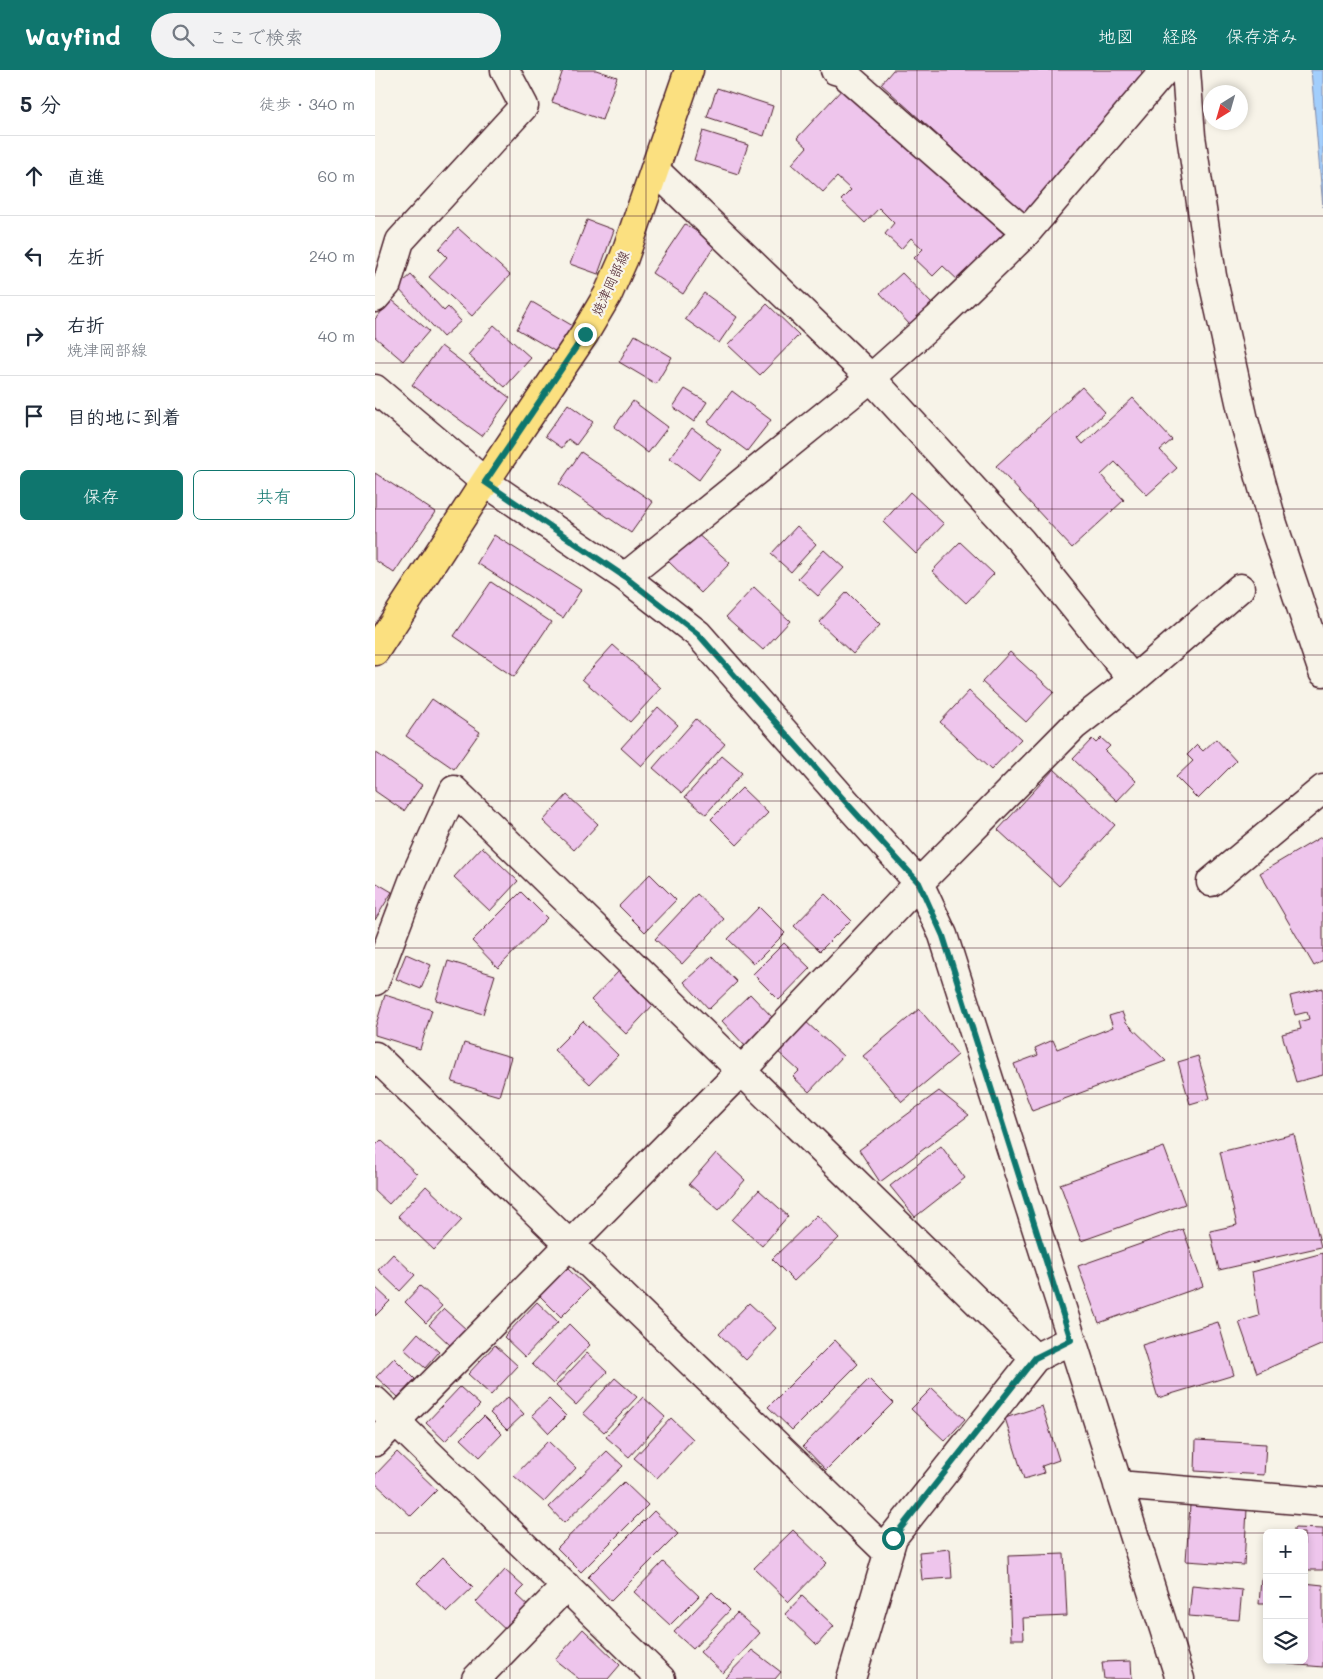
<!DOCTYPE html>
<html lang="ja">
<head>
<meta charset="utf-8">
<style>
	:root { --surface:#fff; --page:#f2f2f3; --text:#1f2937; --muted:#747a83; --line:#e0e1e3; --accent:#0f766e }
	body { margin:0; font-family:Mali,"Klee One",sans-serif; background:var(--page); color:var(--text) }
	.controls { position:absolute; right:15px; bottom:15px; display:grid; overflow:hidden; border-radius:8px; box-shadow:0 2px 8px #0003 }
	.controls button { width:45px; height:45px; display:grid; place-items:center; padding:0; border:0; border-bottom:1px solid var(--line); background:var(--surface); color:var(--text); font:25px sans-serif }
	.compass { position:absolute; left:828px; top:15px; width:45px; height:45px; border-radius:50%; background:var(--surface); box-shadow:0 2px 8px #0003; rotate:217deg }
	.stop { position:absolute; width:15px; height:15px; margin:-11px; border:4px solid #0f766e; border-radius:50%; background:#fff }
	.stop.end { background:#0f766e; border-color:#fff; box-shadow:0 1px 5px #0008 }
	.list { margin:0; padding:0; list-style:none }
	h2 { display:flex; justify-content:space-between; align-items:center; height:65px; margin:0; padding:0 20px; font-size:21px }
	h2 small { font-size:16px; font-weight:400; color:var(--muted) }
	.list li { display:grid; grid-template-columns:32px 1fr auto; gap:15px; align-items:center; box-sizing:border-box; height:80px; padding:0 20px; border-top:1px solid var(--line) }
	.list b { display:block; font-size:19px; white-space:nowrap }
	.list p { margin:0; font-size:16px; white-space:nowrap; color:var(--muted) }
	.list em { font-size:16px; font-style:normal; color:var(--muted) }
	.actions { display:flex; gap:10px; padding:15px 20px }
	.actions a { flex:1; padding:11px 0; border:1px solid var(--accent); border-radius:8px; text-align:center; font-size:18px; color:var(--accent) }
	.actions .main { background:var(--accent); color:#fff }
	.icon { flex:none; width:28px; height:28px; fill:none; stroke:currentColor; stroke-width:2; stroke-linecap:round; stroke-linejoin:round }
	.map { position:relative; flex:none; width:948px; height:1609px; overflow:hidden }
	header { display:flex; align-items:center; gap:30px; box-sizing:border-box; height:70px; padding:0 25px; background:var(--accent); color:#fff }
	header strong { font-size:24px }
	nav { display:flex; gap:28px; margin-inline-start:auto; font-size:18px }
	.search { width:350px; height:45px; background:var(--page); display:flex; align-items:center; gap:12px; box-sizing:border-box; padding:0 18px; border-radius:28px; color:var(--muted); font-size:19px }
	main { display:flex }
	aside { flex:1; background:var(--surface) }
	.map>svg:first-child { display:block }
</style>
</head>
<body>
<header>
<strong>Wayfind</strong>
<div class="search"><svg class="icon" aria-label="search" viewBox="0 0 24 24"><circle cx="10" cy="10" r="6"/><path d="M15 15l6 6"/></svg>ここで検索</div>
<nav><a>地図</a><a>経路</a><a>保存済み</a></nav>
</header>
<main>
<aside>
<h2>5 分<small>徒歩 · 340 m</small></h2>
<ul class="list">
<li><svg class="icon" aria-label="ahead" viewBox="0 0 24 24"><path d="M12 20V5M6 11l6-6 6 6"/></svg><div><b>直進</b></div><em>60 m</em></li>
<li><svg class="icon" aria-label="left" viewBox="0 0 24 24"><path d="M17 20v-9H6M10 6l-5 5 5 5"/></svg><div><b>左折</b></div><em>240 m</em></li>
<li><svg class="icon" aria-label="right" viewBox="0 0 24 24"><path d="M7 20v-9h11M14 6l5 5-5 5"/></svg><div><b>右折</b><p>焼津岡部線</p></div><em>40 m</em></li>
<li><svg class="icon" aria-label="arrive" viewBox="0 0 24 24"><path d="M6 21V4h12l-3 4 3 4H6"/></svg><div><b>目的地に到着</b></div></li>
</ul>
<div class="actions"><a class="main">保存</a><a>共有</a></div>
</aside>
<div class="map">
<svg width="948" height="1609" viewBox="0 0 948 1609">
	<rect width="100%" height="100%" fill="#f7f3e8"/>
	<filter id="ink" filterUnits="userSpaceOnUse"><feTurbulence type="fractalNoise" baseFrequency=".02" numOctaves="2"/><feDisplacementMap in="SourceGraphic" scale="10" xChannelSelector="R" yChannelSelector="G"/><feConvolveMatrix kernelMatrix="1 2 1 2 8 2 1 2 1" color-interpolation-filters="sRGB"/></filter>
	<g filter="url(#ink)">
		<path fill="#a2cefc" stroke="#7f88a8" d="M936,0H948V137Z"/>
		<path fill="#eec5ec" stroke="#4a1f2b" d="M188,0H221L242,7L227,50L177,32Z
			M518,0H767L765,18L649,143L506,14Z
			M470,16L630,165L586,213L568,196L558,206L539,188L548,179L536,168L526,179L510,164L519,153L504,138L490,153L466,130L476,120L462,107L448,122L417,94L432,77L422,68Z
			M342,18L398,36L389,66L332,47Z
			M328,61L373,75L363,104L319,90Z
			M212,150L239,160L223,204L195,194Z
			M310,154L341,174L308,224L277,203Z
			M83,158L135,205L97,246L54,207L72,187L64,179Z
			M527,203L558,235L536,256L505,223Z
			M36,205L69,241L73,237L86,251L68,267L22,217Z
			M329,223L362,247L344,273L310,249Z
			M17,230L54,261L28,291L0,267V249Z
			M157,232L198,256L183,283L142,259Z
			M392,234L424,265L385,305L353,275Z
			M119,255L156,288L130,317L93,285Z
			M260,265L297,287L281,314L244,292Z
			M66,276L135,328L107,366L37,315Z
			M707,317L730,342L703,368L708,374L758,328L797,370L785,380L802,398L772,425L740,392L726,405L749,430L697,478L621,396Z
			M310,319L332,332L319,352L298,337Z
			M357,321L396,350L372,381L333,352Z
			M258,331L293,357L273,383L239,357Z
			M193,334L218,352L201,375L193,369L187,378L170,366Z
			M317,358L346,380L324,410L295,388Z
			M206,382L278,432L256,463L184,414Z
			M0,403L60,442L19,503L0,490Z
			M535,422L569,454L541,484L508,452Z
			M422,456L441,474L416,502L396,484Z
			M320,462L355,493L326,523L293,491Z
			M119,465L206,520L188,548L102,493Z
			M585,472L619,504L591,533L557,501Z
			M449,480L469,498L443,526L423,508Z
			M116,512L176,552L139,607L79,566Z
			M379,517L415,551L388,580L351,547Z
			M472,522L505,555L478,584L444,552Z
			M238,575L286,618L255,652L207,609Z
			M635,582L679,622L651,652L607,612Z
			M594,621L646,669L616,700L565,652Z
			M57,629L105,662L79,699L31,666Z
			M283,637L303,655L266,696L246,678Z
			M321,649L350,674L307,723L278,698Z
			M726,668L735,676L730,681L761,711L742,731L698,689L717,669L721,673Z
			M841,669L861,691L823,729L801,707L818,691L812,685L822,675L828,681Z
			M0,682L47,715L29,741L0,721Z
			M347,686L367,703L331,744L310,727Z
			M679,699L740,755L684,816L623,760Z
			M367,718L393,743L362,775L336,749Z
			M192,725L223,754L199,780L168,751Z
			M946,767L948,770V891L939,896L885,803Z
			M107,777L143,811L115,841L79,807Z
			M275,804L301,830L270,862L244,836Z
			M0,812L17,822L0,850Z
			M146,822L172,848L123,898L97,871Z
			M322,824L349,849L307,894L280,869Z
			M450,824L476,850L445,881L419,856Z
			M384,837L410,863L379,894L353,869Z
			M409,873L435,898L404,930L378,904Z
			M31,884L56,895L46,919L21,909Z
			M337,886L362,912L334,939L309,912Z
			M73,891L120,905L108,944L61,930Z
			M244,901L279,934L251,964L216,930Z
			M948,918V1005L921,1012L907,964L926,959L924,952L934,949L932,942L920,945L915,926Z
			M375,924L400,950L371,977L347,951Z
			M10,925L57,940L45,979L0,965V958Z
			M544,939L583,985L527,1032L488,986Z
			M747,942L751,952L791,991L657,1041L639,994L663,985L660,978L678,970L682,979L738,957L734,946Z
			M429,950L468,986L434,1022L418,1007L424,1001L401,980Z
			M208,951L243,985L215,1014L179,980Z
			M89,973L136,987L124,1026L77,1012Z
			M823,986L835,1028L815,1034L803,992Z
			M564,1021L594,1045L505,1112L484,1080Z
			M919,1064L946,1177L844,1200L835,1161L862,1155L845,1082Z
			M6,1070L42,1104L14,1134L0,1121V1076Z
			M566,1076L590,1108L540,1147L515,1116Z
			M789,1077L810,1134L706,1171L685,1114Z
			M341,1083L370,1110L344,1140L314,1114Z
			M51,1116L87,1150L59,1180L23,1146Z
			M384,1120L413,1146L387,1176L357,1150Z
			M442,1145L464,1168L419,1211L397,1189Z
			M808,1159L828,1216L724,1253L703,1196Z
			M948,1183V1274L882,1303L864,1252L884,1246L877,1202Z
			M18,1184L40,1205L25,1221L3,1200Z
			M192,1198L214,1219L186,1247L165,1226Z
			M45,1216L67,1236L51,1253L30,1232Z
			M0,1217L15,1231L0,1246Z
			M162,1232L183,1252L150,1287L129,1267Z
			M374,1233L401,1258L371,1290L344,1264Z
			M69,1239L92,1260L76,1276L54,1255Z
			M843,1252L859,1305L783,1328L767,1275Z
			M194,1254L215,1275L178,1314L157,1294Z
			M43,1263L64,1282L50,1298L29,1279Z
			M460,1270L483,1294L417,1360L393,1337Z
			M120,1275L143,1296L116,1325L93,1304Z
			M212,1283L232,1302L201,1335L181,1316Z
			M19,1288L40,1309L23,1327L1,1307Z
			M240,1308L262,1327L229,1362L208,1343Z
			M494,1309L518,1333L451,1400L428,1376Z
			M85,1317L105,1335L70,1371L51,1353Z
			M557,1318L590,1349L570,1371L536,1339Z
			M133,1327L149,1344L132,1360L115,1343Z
			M268,1327L290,1347L254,1387L231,1367Z
			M174,1329L191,1346L174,1363L157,1345Z
			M667,1336L684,1390L667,1396L669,1403L649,1409L630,1348Z
			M109,1346L127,1364L105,1387L86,1369Z
			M296,1348L318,1369L282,1408L259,1388Z
			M821,1370L891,1374L889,1405L820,1401Z
			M173,1371L201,1398L169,1432L139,1406Z
			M232,1381L248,1396L189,1453L174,1437Z
			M22,1382L62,1420L36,1446L0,1413V1405Z
			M249,1412L273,1435L206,1502L182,1478Z
			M815,1435L872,1439L869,1495L811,1491Z
			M279,1441L303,1464L236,1531L213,1507Z
			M919,1458L948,1459V1500H929V1463H919Z
			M418,1460L452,1493L414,1532L379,1498Z
			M575,1479L577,1508L547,1510L544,1482Z
			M689,1484L692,1546L648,1548L649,1569H636L633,1486Z
			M68,1487L98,1517L72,1542L42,1513Z
			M288,1492L324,1526L295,1555L259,1522Z
			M130,1500L149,1517L141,1525L156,1539L134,1563L101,1532Z
			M886,1509L892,1510V1534H884Z
			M929,1513L948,1515V1597L913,1594L912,1590H929Z
			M817,1515L867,1520L864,1550L814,1546Z
			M337,1522L355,1540L318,1579L299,1562Z
			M427,1526L459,1556L442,1575L410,1544Z
			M362,1543L385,1563L348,1603L325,1582Z
			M208,1559L245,1595L233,1609H204L180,1590Z
			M377,1580L406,1602L400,1609H349Z
			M756,1591L757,1609H729L727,1592Z"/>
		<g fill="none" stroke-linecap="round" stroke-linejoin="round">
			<defs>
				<path id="minor" d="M460,0L467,2L651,163
					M811,0L816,66L837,206L869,350L898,454L948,602
					M280,100L496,308L646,471L758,610
					M0,228L12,214L25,171L149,36L130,0
					M0,319L110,412L250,507L323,564L477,739L544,813L568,865L805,1609
					M250,507L496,308L562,249L651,163L790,0
					M836,812L948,719
					M0,911L38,811L79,720L660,1288
					M0,986L513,1483
					M0,1331L286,1609
					M0,1372L366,1001L544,813L699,656L758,610L865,518
					M743,1415L948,1432
					M101,1609L191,1516
					M476,1609L518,1467L660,1288L696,1270"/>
				<path id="major" d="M0,581L110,412L210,263L233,224L249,188L314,0"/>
			</defs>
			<use href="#minor" stroke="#4a1f2b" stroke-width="31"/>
			<use href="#major" stroke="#4a1f2b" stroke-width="31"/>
			<use href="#minor" stroke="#f7f3e8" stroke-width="28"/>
			<use href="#major" stroke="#fbe080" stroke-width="28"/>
		</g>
	</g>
	<g fill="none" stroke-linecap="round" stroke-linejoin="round" filter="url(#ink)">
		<path stroke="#0f766e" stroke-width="6" d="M210,264L110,412L250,507L323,564L477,739L544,813L568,866L696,1270L660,1288L518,1468"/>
	</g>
	<path fill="none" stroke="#4a1f2b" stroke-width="1" stroke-opacity="0.55" d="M135,0V1609M271,0V1609M406,0V1609M542,0V1609M677,0V1609M813,0V1609M0,146H948M0,293H948M0,439H948M0,585H948M0,731H948M0,878H948M0,1024H948M0,1170H948M0,1316H948M0,1463H948"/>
	<g text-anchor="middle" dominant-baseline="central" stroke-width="4.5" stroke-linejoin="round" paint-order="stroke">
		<g font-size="14" fill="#4a1f2b" stroke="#f7f3e8">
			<text transform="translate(235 213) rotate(-65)">焼津岡部線</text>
		</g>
	</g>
</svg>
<div class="controls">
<button>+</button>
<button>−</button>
<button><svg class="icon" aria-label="layers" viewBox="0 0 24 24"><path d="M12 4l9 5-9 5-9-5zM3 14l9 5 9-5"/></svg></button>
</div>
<svg class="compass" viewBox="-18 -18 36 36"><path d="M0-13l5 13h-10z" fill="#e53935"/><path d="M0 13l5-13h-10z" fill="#747a83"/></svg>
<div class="stop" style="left:518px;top:1468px"></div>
<div class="stop end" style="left:210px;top:264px"></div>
</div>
</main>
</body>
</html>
